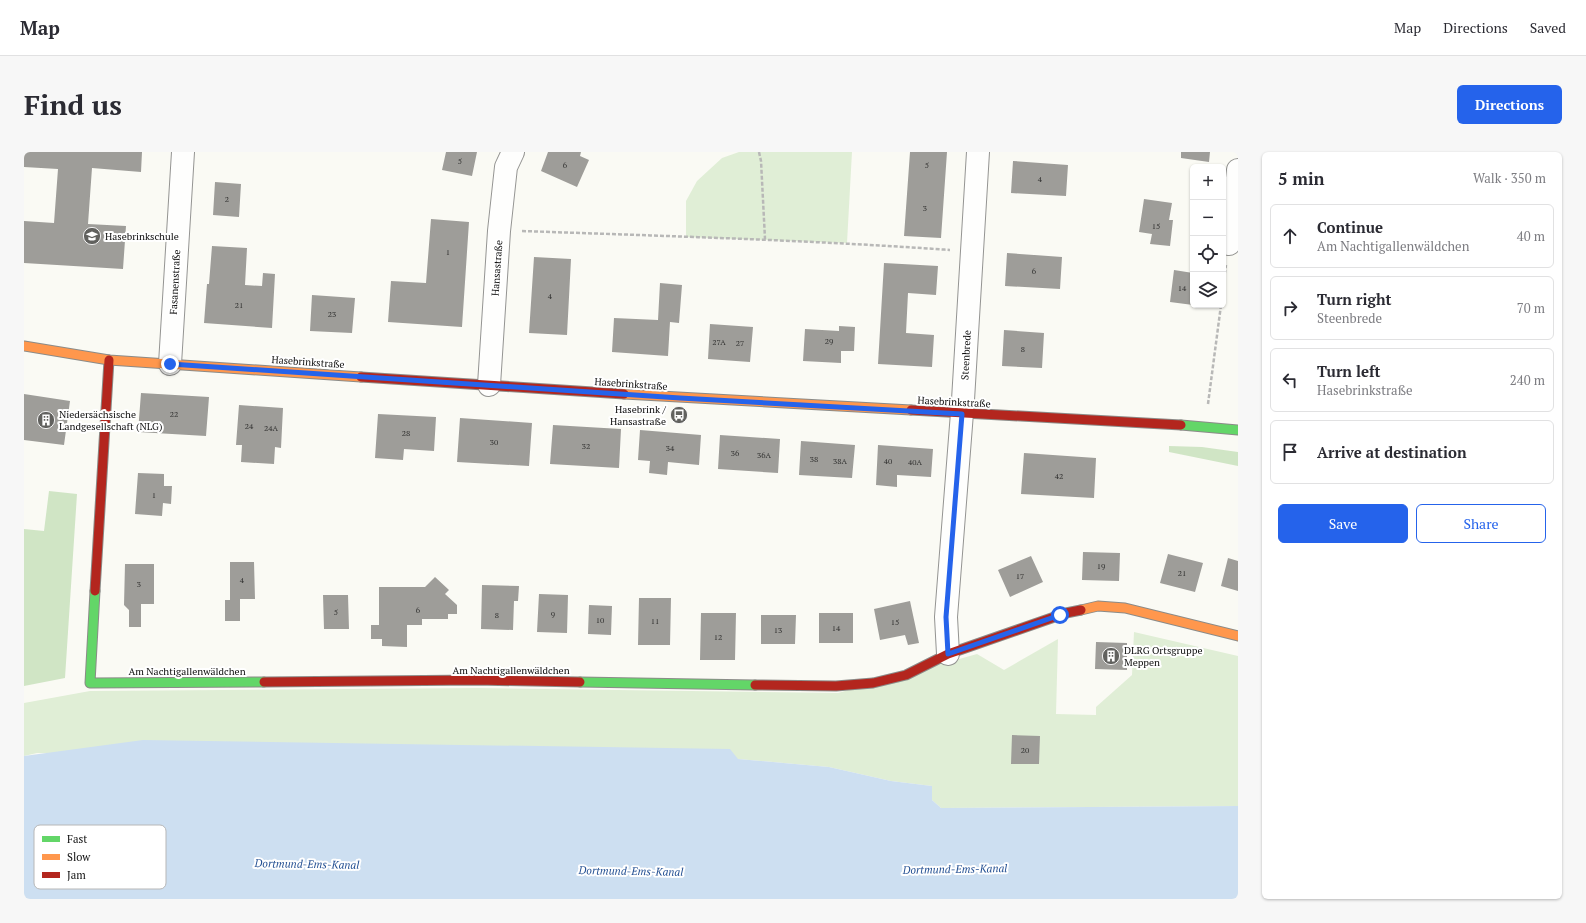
<!DOCTYPE html>
<html lang="en">
<head>
<meta charset="utf-8">
<style>
	:root { --surface:#fff; --page:#f7f7f7; --text:#2b2b33; --muted:#7c7c81; --line:#e1e1e2; --accent:#2563eb }
	body { margin:0; font-family:"PT Serif",serif; background:var(--page); color:var(--text) }
	.controls { position:absolute; right:12px; top:12px; display:grid; overflow:hidden; border-radius:6px; box-shadow:0 1px 3px #0004 }
	.controls button { width:36px; height:36px; display:grid; place-items:center; padding:0; border:0; border-bottom:1px solid var(--line); background:var(--surface); color:var(--text); font:20px sans-serif }
	.stop { position:absolute; width:12px; height:12px; margin:-9px; border:3px solid #2563eb; border-radius:50%; background:#fff }
	.stop.end { background:#2563eb; border-color:#fff; box-shadow:0 1px 4px #0008 }
	.list { margin:0; padding:0; list-style:none }
	h2 { display:flex; justify-content:space-between; align-items:center; height:52px; margin:0; padding:0 16px; font-size:17px }
	h2 small { font-size:13px; font-weight:400; color:var(--muted) }
	.list li { display:grid; grid-template-columns:26px 1fr auto; gap:12px; align-items:center; box-sizing:border-box; height:64px; margin:0 8px 8px; padding:0 8px; border:1px solid var(--line); border-radius:6px }
	.list b { display:block; font-size:15px; white-space:nowrap }
	.list p { margin:0; font-size:13px; white-space:nowrap; color:var(--muted) }
	.list em { font-size:13px; font-style:normal; color:var(--muted) }
	.actions { display:flex; gap:8px; padding:12px 16px }
	.actions a { flex:1; padding:9px 0; border:1px solid var(--accent); border-radius:6px; text-align:center; font-size:14px; color:var(--accent) }
	.actions .main { background:var(--accent); color:#fff }
	.icon { flex:none; width:22px; height:22px; fill:none; stroke:currentColor; stroke-width:2; stroke-linecap:round; stroke-linejoin:round }
	.map { position:relative; flex:none; width:1214px; height:747px; overflow:hidden; border-radius:6px }
	header { display:flex; align-items:center; gap:24px; box-sizing:border-box; height:56px; padding:0 20px; background:var(--surface); border-bottom:1px solid var(--line) }
	header strong { font-size:19px }
	nav { display:flex; gap:22px; margin-inline-start:auto; font-size:14px }
	.intro { display:flex; align-items:center; justify-content:space-between; box-sizing:border-box; height:96px; padding:0 24px }
	h1 { margin:0; font-size:28px }
	.button { padding:10px 18px; border-radius:6px; background:var(--accent); color:#fff; font-size:14px; font-weight:700 }
	main { display:flex; gap:24px; padding:0 24px }
	aside { flex:1; background:var(--surface); border-radius:6px; box-shadow:0 1px 3px #0004 }
	.map>svg:first-child { display:block }
</style>
</head>
<body>
<header>
<strong>Map</strong>
<nav><a>Map</a><a>Directions</a><a>Saved</a></nav>
</header>
<div class="intro"><h1>Find us</h1><a class="button">Directions</a></div>
<main>
<div class="map">
<svg width="1214" height="747" viewBox="0 0 1214 747">
	<rect width="100%" height="100%" fill="#fafaf4"/>
	<path fill="#e0eed6" d="M715,0H828L823,91L662,85V49L673,29L698,6Z
		M1110,480L1214,504V654L917,656L908,648V634L867,629L805,615L714,607L13,601L0,604V551L66,539L454,536L814,541L953,502L980,518L1034,487L1032,562L1072,563V555L1108,523Z"/>
	<path fill="#d0e5c5" d="M1145,294L1178,295L1214,300V314L1145,300Z
		M25,339L53,342L41,526L0,534V377L20,379Z"/>
	<path fill="#cddff1" d="M119,588L706,597L714,607L805,615L867,629L908,634V648L917,656L1214,654V747H0V604Z"/>
	<path fill="#9e9d99" d="M0,0H118L117,20L68,16L64,72L102,74L99,117L0,111V69L30,71L34,17L0,15Z
		M422,0H453L448,24L418,18Z
		M524,0H557L556,4L565,8L553,35L517,19Z
		M886,0H923L917,86L880,84Z
		M1157,0H1186L1185,10L1157,6Z
		M989,9L1044,13L1042,44L987,41Z
		M191,30L217,32L215,65L189,63Z
		M1120,47L1148,51L1145,68H1149L1146,94L1126,92L1128,82L1115,80Z
		M407,67L445,70L438,175L364,170L367,129L402,131Z
		M188,94L223,96L221,133L238,134L239,121L251,122L248,176L180,171L183,132H185Z
		M983,101L1038,105L1036,137L981,134Z
		M510,105L547,107L543,183L505,181Z
		M860,111L914,114L912,143L884,141L882,181L910,183L908,215L854,212Z
		M1150,118L1169,121V153L1146,150Z
		M636,131L658,133L655,171L646,170L644,204L588,200L590,166L634,168Z
		M288,143L331,146L328,181L286,179Z
		M1173,153H1183V155Z
		M686,172L729,175L726,210L684,207Z
		M815,174L831,175L830,199H817V211L779,209L781,177L815,179Z
		M980,178L1020,181L1018,216L978,214Z
		M117,241L185,245L182,284L114,280Z
		M0,242L46,249L40,293L0,288Z
		M215,253L259,256L257,296L251,295L250,312L217,310L218,293H212Z
		M354,262L412,265L410,299L380,297L379,308L351,306Z
		M436,266L508,271L505,314L433,310Z
		M529,273L597,277L595,316L526,312Z
		M616,278L677,283L675,313L644,310L643,323L625,321L626,309L614,308Z
		M696,283L756,287L754,321L694,317Z
		M777,289L831,293L828,326L775,323Z
		M854,293L909,297L907,325L873,323V335L852,333Z
		M1000,301L1072,306L1070,346L997,342Z
		M114,321L140,322V334H148L147,352L139,351L138,364L111,362Z
		M1059,400L1096,401L1095,429L1058,428Z
		M1144,402L1179,411L1171,440L1136,431Z
		M1007,404L1019,430L986,445L974,418Z
		M1204,406L1214,409V439L1197,434Z
		M206,410H230L231,447H216V469H201V448H206Z
		M101,412H130V452H117V475H105V458L100,453Z
		M411,425L425,438L421,442L433,453V462H424V467H398V473H383V495L358,494V487H347V473H355V435H401Z
		M458,433L495,434L494,449H490L489,478L457,477Z
		M515,442L544,443L543,481L513,480Z
		M299,443H324L325,477H300Z
		M615,446H647L646,493H614Z
		M886,449L895,491L884,493L881,483L856,488L850,457Z
		M565,453L588,454L587,483L564,482Z
		M677,461H712L711,508H676Z
		M795,461H829V491H795Z
		M737,463H772L771,492H737Z
		M1072,490L1103,491V518L1071,517Z
		M988,583L1016,584L1015,612H987Z"/>
	<g fill="none" stroke-linecap="round" stroke-linejoin="round">
		<defs>
			<path id="street" d="M1205,92L1214,18
				M146,212L159,0
				M465,233L475,79L482,15L489,0
				M924,502L922,465L939,248L954,0"/>
			<path id="fast" d="M1157,273L1214,278
				M71,439L66,531L240,530
				M556,530L731,533"/>
			<path id="slow" d="M0,194L85,208L337,225
				M600,242L887,258
				M1057,458L1074,454L1101,456L1214,484"/>
			<path id="jam" d="M337,225L600,242
				M887,258L1157,273
				M71,439L85,208
				M240,530L453,528L556,530
				M731,533L812,534L849,531L882,523L924,502L1042,461L1057,458"/>
		</defs>
		<use href="#street" stroke="#949492" stroke-width="24"/>
		<use href="#fast" stroke="#8b8b88" stroke-width="11"/>
		<use href="#slow" stroke="#8b8b88" stroke-width="11"/>
		<use href="#jam" stroke="#8b8b88" stroke-width="11"/>
		<path stroke="#b8b8b7" stroke-width="2.5" stroke-dasharray="4 2" stroke-linecap="butt" d="M735,0L737,9L741,87
			M498,79C641,84 784,88 926,98
			M1199,134L1202,113
			M1184,252L1197,153"/>
		<use href="#street" stroke="#fefefd" stroke-width="22"/>
		<use href="#fast" stroke="#63d668" stroke-width="9"/>
		<use href="#slow" stroke="#ff974d" stroke-width="9"/>
		<use href="#jam" stroke="#b3261e" stroke-width="9"/>
	</g>
	<g fill="none" stroke-linecap="round" stroke-linejoin="round">
		<path stroke="#2563eb" stroke-width="5" d="M146,212L656,246L938,262L922,465L924,502L1036,463"/>
	</g>
	<defs>
		<symbol id="school-disc" viewBox="-11 -11 22 22"><circle r="9.5" fill="#61615e" stroke="#fff"/><path d="M0-5L7-2L0 1L-7-2ZM-4 1L0 2.5L4 1V4Q0 6-4 4Z" fill="#fff"/></symbol>
		<symbol id="bus-disc" viewBox="-11 -11 22 22"><circle r="9.5" fill="#61615e" stroke="#fff"/><path d="M-5-6H5V4H4V6H2V4H-2V6H-4V4H-5ZM-3.5-4V0h7V-4ZM-3.5 1.2v1.5H-2V1.2ZM2 1.2v1.5H3.5V1.2Z" fill="#fff"/></symbol>
		<symbol id="building-disc" viewBox="-11 -11 22 22"><circle r="9.5" fill="#61615e" stroke="#fff"/><path d="M-4-6H4V6H1V3H-1V6H-4ZM-2.5-4.3h1.7v1.8h-1.7ZM.8-4.3h1.7v1.8H.8ZM-2.5-1h1.7V.8h-1.7ZM.8-1h1.7V.8H.8Z" fill="#fff"/></symbol>
	</defs>
	<g fill-rule="evenodd">
		<use href="#school-disc" x="58" y="74" width="20" height="20"/>
		<use href="#bus-disc" x="645" y="253" width="20" height="20"/>
		<use href="#building-disc" x="12" y="258" width="20" height="20"/>
		<use href="#building-disc" x="1077" y="494" width="20" height="20"/>
	</g>
	<g text-anchor="middle" dominant-baseline="central" stroke-width="4" stroke-linejoin="round" paint-order="stroke">
		<g font-size="8" fill="#323231">
			<text x="436" y="9">5</text>
			<text x="541" y="13">6</text>
			<text x="903" y="13">5</text>
			<text x="1016" y="27">4</text>
			<text x="203" y="47">2</text>
			<text x="901" y="56">3</text>
			<text x="1132" y="74">15</text>
			<text x="424" y="100">1</text>
			<text x="1010" y="119">6</text>
			<text x="1158" y="136">14</text>
			<text x="526" y="144">4</text>
			<text x="215" y="153">21</text>
			<text x="308" y="162">23</text>
			<text x="805" y="189">29</text>
			<text x="695" y="190">27A</text>
			<text x="716" y="191">27</text>
			<text x="999" y="197">8</text>
			<text x="150" y="262">22</text>
			<text x="225" y="274">24</text>
			<text x="247" y="276">24A</text>
			<text x="382" y="281">28</text>
			<text x="470" y="290">30</text>
			<text x="562" y="294">32</text>
			<text x="646" y="296">34</text>
			<text x="711" y="301">36</text>
			<text x="740" y="303">36A</text>
			<text x="790" y="307">38</text>
			<text x="816" y="309">38A</text>
			<text x="864" y="309">40</text>
			<text x="891" y="310">40A</text>
			<text x="1035" y="324">42</text>
			<text x="130" y="343">1</text>
			<text x="1077" y="414">19</text>
			<text x="1158" y="421">21</text>
			<text x="996" y="424">17</text>
			<text x="218" y="428">4</text>
			<text x="115" y="432">3</text>
			<text x="394" y="458">6</text>
			<text x="312" y="460">5</text>
			<text x="529" y="462">9</text>
			<text x="473" y="463">8</text>
			<text x="576" y="468">10</text>
			<text x="631" y="469">11</text>
			<text x="871" y="470">15</text>
			<text x="812" y="476">14</text>
			<text x="754" y="478">13</text>
			<text x="694" y="485">12</text>
			<text x="1001" y="598">20</text>
		</g>
		<g font-size="10" fill="#0e0e0e" stroke="#fff" text-anchor="start">
			<text x="81" y="84">Hasebrinkschule</text>
			<text x="642" y="257" text-anchor="end">Hasebrink /<tspan x="642" dy="12">Hansastraße</tspan></text>
			<text x="35" y="262">Niedersächsische<tspan x="35" dy="12">Landgesellschaft (NLG)</tspan></text>
			<text x="1100" y="498">DLRG Ortsgruppe<tspan x="1100" dy="12">Meppen</tspan></text>
		</g>
		<g font-size="10" fill="#0e0e0e" stroke="#fff">
			<text transform="translate(473 116) rotate(-86)">Hansastraße</text>
			<text transform="translate(151 130) rotate(-87)">Fasanenstraße</text>
			<text transform="translate(942 203) rotate(-87)">Steenbrede</text>
			<text transform="translate(284 210) rotate(4)">Hasebrinkstraße</text>
			<text transform="translate(607 232) rotate(4)">Hasebrinkstraße</text>
			<text transform="translate(930 250) rotate(3)">Hasebrinkstraße</text>
			<text x="487" y="518">Am Nachtigallenwäldchen</text>
			<text x="163" y="519">Am Nachtigallenwäldchen</text>
		</g>
		<g font-size="11" font-style="italic" fill="#245093" stroke="#fff">
			<text transform="translate(283 712) rotate(1)">Dortmund-Ems-Kanal</text>
			<text transform="translate(931 717) rotate(-1)">Dortmund-Ems-Kanal</text>
			<text transform="translate(607 719) rotate(1)">Dortmund-Ems-Kanal</text>
		</g>
	</g>
	<rect x="10" y="673" width="132" height="64" rx="6" fill="#fff" stroke="#b7b7b7" stroke-width="1"/>
	<rect x="18" y="684" width="18" height="6" fill="#63d668"/>
	<rect x="18" y="702" width="18" height="6" fill="#ff974d"/>
	<rect x="18" y="720" width="18" height="6" fill="#b3261e"/>
	<g font-size="11" fill="#0e0e0e">
		<text x="43" y="691">Fast</text>
		<text x="43" y="709">Slow</text>
		<text x="43" y="727">Jam</text>
	</g>
</svg>
<div class="controls">
<button>+</button>
<button>−</button>
<button><svg class="icon" aria-label="locate" viewBox="0 0 24 24"><circle cx="12" cy="12" r="6"/><path d="M12 2v4M12 18v4M2 12h4M18 12h4"/></svg></button>
<button><svg class="icon" aria-label="layers" viewBox="0 0 24 24"><path d="M12 4l9 5-9 5-9-5zM3 14l9 5 9-5"/></svg></button>
</div>
<div class="stop" style="left:1036px;top:463px"></div>
<div class="stop end" style="left:146px;top:212px"></div>
</div>
<aside>
<h2>5 min<small>Walk · 350 m</small></h2>
<ul class="list">
<li><svg class="icon" aria-label="ahead" viewBox="0 0 24 24"><path d="M12 20V5M6 11l6-6 6 6"/></svg><div><b>Continue</b><p>Am Nachtigallenwäldchen</p></div><em>40 m</em></li>
<li><svg class="icon" aria-label="right" viewBox="0 0 24 24"><path d="M7 20v-9h11M14 6l5 5-5 5"/></svg><div><b>Turn right</b><p>Steenbrede</p></div><em>70 m</em></li>
<li><svg class="icon" aria-label="left" viewBox="0 0 24 24"><path d="M17 20v-9H6M10 6l-5 5 5 5"/></svg><div><b>Turn left</b><p>Hasebrinkstraße</p></div><em>240 m</em></li>
<li><svg class="icon" aria-label="arrive" viewBox="0 0 24 24"><path d="M6 21V4h12l-3 4 3 4H6"/></svg><div><b>Arrive at destination</b></div></li>
</ul>
<div class="actions"><a class="main">Save</a><a>Share</a></div>
</aside>
</main>
</body>
</html>
